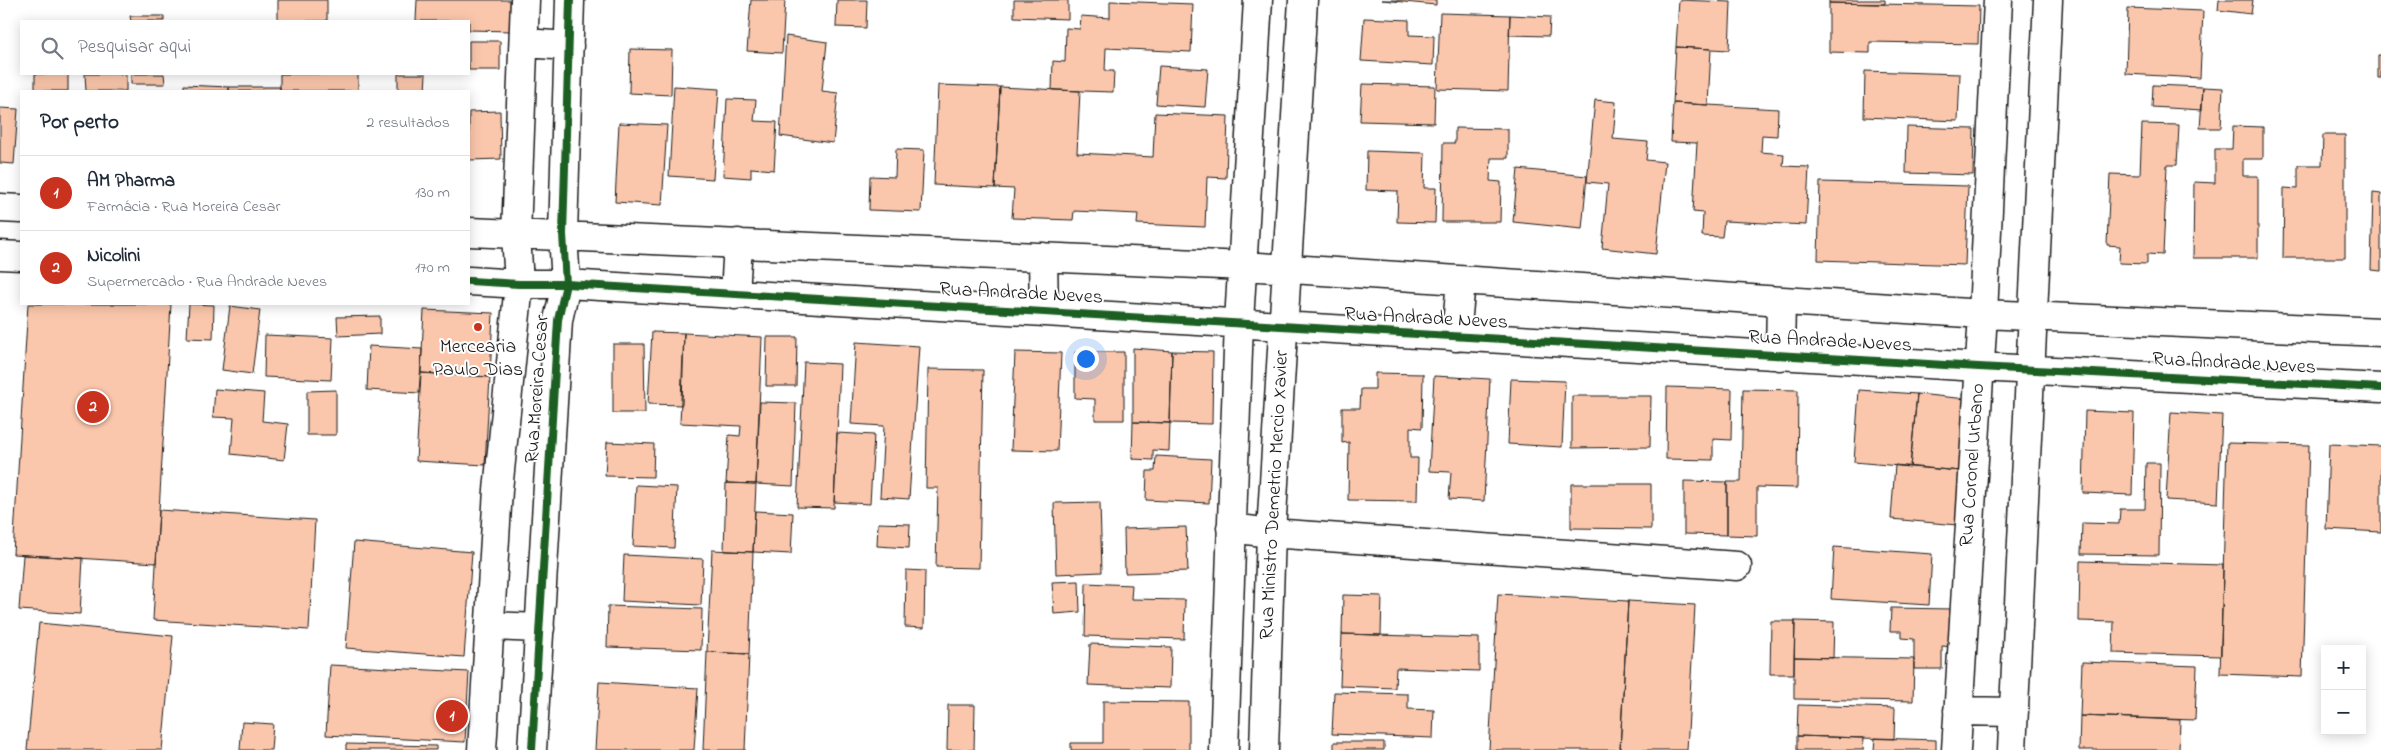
<!DOCTYPE html>
<html lang="pt">
<head>
<meta charset="utf-8">
<style>
	:root { --surface:#fff; --page:#f2f2f3; --text:#1f2937; --muted:#747a83; --line:#e0e1e3; --accent:#c8321e }
	body { margin:0; font-family:"Indie Flower",sans-serif; background:var(--page); color:var(--text) }
	.controls { position:absolute; right:15px; bottom:15px; display:grid; overflow:hidden; border-radius:0px; box-shadow:0 2px 12px #0003 }
	.controls button { width:45px; height:45px; display:grid; place-items:center; padding:0; border:0; border-bottom:1px solid var(--line); background:var(--surface); color:var(--text); font:25px sans-serif }
	.you { position:absolute; left:1085px; top:358px; width:18px; height:18px; margin:-12px; border:4px solid #fff; border-radius:50%; background:#1a73e8; box-shadow:0 0 0 8px #1a73e833 }
	.badge { display:grid; place-items:center; width:32px; height:32px; border-radius:50%; background:var(--accent); color:#fff; font-size:16px; font-weight:700 }
	.pin { position:absolute; translate:-50% -50%; border:2px solid #fff; box-shadow:0 1px 5px #0006 }
	.list { margin:0; padding:0; list-style:none }
	h2 { display:flex; justify-content:space-between; align-items:center; height:65px; margin:0; padding:0 20px; font-size:21px }
	h2 small { font-size:16px; font-weight:400; color:var(--muted) }
	.list li { display:grid; grid-template-columns:32px 1fr auto; gap:15px; align-items:center; box-sizing:border-box; height:75px; padding:0 20px; border-top:1px solid var(--line) }
	.list b { display:block; font-size:19px; white-space:nowrap }
	.list p { margin:0; font-size:16px; white-space:nowrap; color:var(--muted) }
	.list em { font-size:16px; font-style:normal; color:var(--muted) }
	.icon { flex:none; width:28px; height:28px; fill:none; stroke:currentColor; stroke-width:2; stroke-linecap:round; stroke-linejoin:round }
	.map { position:relative; flex:none; width:2381px; height:750px; overflow:hidden }
	.search { position:absolute; background:var(--surface); box-shadow:0 2px 12px #0003; left:20px; top:20px; width:450px; height:55px; display:flex; align-items:center; gap:12px; box-sizing:border-box; padding:0 18px; border-radius:0px; color:var(--muted); font-size:19px }
	.panel { position:absolute; background:var(--surface); box-shadow:0 2px 12px #0003; left:20px; top:90px; width:450px; height:215px; border-radius:0px }
	.map>svg:first-child { display:block }
</style>
</head>
<body>
<div class="map">
<svg width="2381" height="750" viewBox="0 0 2381 750">
	<rect width="100%" height="100%" fill="#fff"/>
	<filter id="ink" filterUnits="userSpaceOnUse"><feTurbulence type="fractalNoise" baseFrequency=".02" numOctaves="2"/><feDisplacementMap in="SourceGraphic" scale="10" xChannelSelector="R" yChannelSelector="G"/><feConvolveMatrix kernelMatrix="1 2 1 2 8 2 1 2 1" color-interpolation-filters="sRGB"/></filter>
	<g filter="url(#ink)">
		<path fill="#fbc7ac" stroke="#1c1c1c" d="M278,0H327V21H278Z
			M417,0H513L512,31L469,30V21H416Z
			M751,0H785L782,53L747,51Z
			M837,0H867L866,28L836,27Z
			M1014,0H1068V19L1014,17Z
			M1382,0H1436V5Z
			M1679,0L1731,2L1729,50L1676,47Z
			M1829,0H1885V4L1829,3Z
			M2219,0H2253L2251,14L2218,10Z
			M1110,1L1193,4L1191,52L1106,48L1105,71H1114L1113,92L1052,90L1053,61L1065,62L1066,28L1080,29L1081,16L1110,18Z
			M1829,3L1979,6L1978,44L1870,42V53L1829,52Z
			M2128,8L2203,11L2200,78L2126,74Z
			M1440,13L1510,15L1508,91L1437,89Z
			M1510,15L1550,17L1549,36L1509,35Z
			M130,16H164V21H131Z
			M1364,18L1409,20V35L1434,36L1433,65L1361,61Z
			M786,36L827,42L822,91L838,93L833,143L780,136Z
			M469,41H500V70H469Z
			M1676,47L1711,49L1708,105L1673,103Z
			M630,49L672,50L671,95L629,93Z
			M2378,55H2381V78H2378Z
			M1159,66L1208,69L1205,107L1156,104Z
			M1865,71L1960,74L1958,121L1864,117Z
			M35,74H68V91H35Z
			M85,74H126V91H86Z
			M131,74H164L165,84H131Z
			M280,74H358V91H280Z
			M398,74H426L425,91H398Z
			M1362,84L1435,86L1434,123L1360,121Z
			M184,85L229,87V91H184Z
			M938,85L1000,87L995,188L934,185Z
			M2153,85L2203,87L2202,110L2152,107Z
			M674,86L719,89L713,179L669,176Z
			M229,87H280V91H229Z
			M1000,87L1080,91L1077,153L1153,157L1155,113L1228,116L1226,178L1207,177L1205,227L1137,224L1138,214L1074,211L1073,220L1012,218L1014,189L995,188Z
			M2203,87L2223,88L2221,128H2200Z
			M727,99L756,100L754,121L777,122L774,170L751,168V178L723,176Z
			M1595,100L1616,102L1613,139L1648,142L1646,160L1665,162L1656,254L1602,248L1608,184L1587,182Z
			M1673,103L1778,109L1777,136L1762,135L1761,152L1784,154L1783,166L1809,167L1806,225L1724,221L1722,237L1702,236L1703,213L1693,212L1697,143L1671,142Z
			M0,108L18,109L14,164L0,163Z
			M500,111L501,159L469,160V112Z
			M619,123L667,125L662,205L615,202Z
			M2142,124L2179,125L2177,165H2167L2163,255L2147,254V264L2119,263L2120,246L2107,245L2110,174L2140,175Z
			M2233,126L2263,127V159H2243V176H2258V258H2193L2194,182L2215,183V149H2232Z
			M1907,127L1974,129L1973,175L1906,173Z
			M1455,128L1508,129V158H1491L1490,181L1501,182L1500,222H1442L1443,143H1455Z
			M2323,135H2345V258H2283L2284,188L2298,189V165H2322Z
			M896,149L924,150L921,212L869,210L870,176L895,177Z
			M1367,151L1425,153L1424,188H1436L1435,223L1397,222L1398,191L1366,190Z
			M1518,169L1587,176L1582,229L1513,222Z
			M1820,182L1968,186L1965,265L1818,260Z
			M2373,193L2381,194V271L2371,270Z
			M28,304H171L156,563L13,554Z
			M189,304L214,305L213,339L187,338Z
			M230,306L260,310L252,374L222,370Z
			M424,310L493,313L490,377L421,373Z
			M380,316V334L338,336L337,317Z
			M652,332L684,333L682,405L648,404Z
			M684,333L762,337L756,484L726,483L729,435L740,436L741,426L680,423Z
			M265,335L333,338L331,380L264,377Z
			M767,337H797L796,386H766Z
			M856,342L919,346L909,499L880,497L884,426L851,424Z
			M613,344H644L645,413H613Z
			M369,346L422,349L419,393L367,390Z
			M1133,348L1172,351L1170,423L1133,422Z
			M1172,351L1213,352L1212,424L1170,423Z
			M1015,352L1061,353L1057,451L1011,450Z
			M1075,352H1124V420H1095V399L1075,398Z
			M804,362L840,364L834,508L797,507Z
			M928,369L983,370L979,568L936,567L938,488H926Z
			M421,373L490,377L485,465L416,461Z
			M1375,373L1423,374L1422,428L1410,427V458H1418L1417,501L1348,500L1349,442L1342,443V408H1360L1361,389H1375Z
			M1434,376L1490,379L1484,501L1449,499L1451,472L1429,471Z
			M1511,379L1565,381L1562,447L1508,444Z
			M1667,387L1732,389L1731,440L1713,439V460L1666,459Z
			M215,389L264,393L262,421L288,424L284,460L231,454L234,418L213,417Z
			M1743,389L1798,390L1797,488L1757,487V536L1727,535V482H1741Z
			M336,390V435H307V391Z
			M1859,390L1917,394L1910,467L1854,462Z
			M1917,394L1967,399L1961,471L1910,467Z
			M1572,396H1651L1650,447L1572,448Z
			M760,402L796,403L793,486L756,484Z
			M2085,411L2134,413L2132,495L2083,493Z
			M2171,412L2222,415L2218,503L2166,500Z
			M1133,422L1170,423L1169,451L1153,450V460L1132,459Z
			M837,433L874,435L870,504L834,502Z
			M607,442L654,444L653,477L605,476Z
			M2227,443L2309,445L2302,677L2220,674Z
			M2329,444L2381,446V532L2326,529Z
			M1156,456L1211,459L1209,503L1146,500L1147,471H1155Z
			M2146,463H2160L2159,555L2081,554L2082,523L2119,524L2120,509H2145Z
			M1895,465L1961,471L1957,525L1891,519Z
			M1684,481L1727,482V535L1684,534Z
			M726,483L756,484L753,552L724,551Z
			M1571,484H1651V529L1571,528Z
			M636,485L677,487L674,548L633,546Z
			M1100,502L1102,572L1056,574L1054,503Z
			M159,510L315,520L309,630L153,620Z
			M755,511L793,513L791,554L753,552Z
			M878,523L910,524L909,548L877,546Z
			M1186,527L1188,571L1125,573L1124,529Z
			M354,542L472,552L464,657L346,648Z
			M1834,547L1932,554L1929,605L1831,599Z
			M712,550L753,552L749,654L707,652Z
			M23,555L83,558L80,614L19,610Z
			M624,555L703,559L701,605L622,601Z
			M2080,561L2223,565L2221,656L2113,653L2114,622L2079,621Z
			M906,570L925,571L924,628L905,627Z
			M1079,581L1080,612L1054,614L1052,582Z
			M1086,583L1132,585L1131,599L1185,600L1184,639L1085,636Z
			M1498,594L1628,601L1620,750H1489Z
			M1343,595L1382,596L1381,635L1342,634Z
			M1628,601L1695,605L1687,750H1620Z
			M608,606L702,609L701,650L607,647Z
			M1891,608L1954,609V647L1942,646V669H1914V639L1902,638V631H1890Z
			M1771,621H1795L1794,674H1770Z
			M1795,621L1834,622L1833,658L1794,657Z
			M39,623L173,636L162,750H27Z
			M1342,634L1479,638V671L1396,668L1395,688L1340,686Z
			M1090,644L1171,647L1170,688L1088,685Z
			M707,652L749,654L745,750H703Z
			M1794,657L1914,659L1913,701L1794,699Z
			M2082,662L2197,666L2195,720L2080,716Z
			M330,665L469,672L465,742L326,735Z
			M599,682L698,688L694,750H595Z
			M1334,692L1408,694V709L1434,710L1433,738L1332,734Z
			M1103,701L1189,702V750H1071V743H1103Z
			M948,705H975L974,750H947Z
			M1798,705L1895,708L1894,739L1797,736Z
			M2080,716L2180,720L2179,750H2079Z
			M242,722L273,724L271,750H240Z
			M1797,736L1864,738L1863,750H1797Z
			M1875,738L1936,740V750H1874Z
			M1334,742H1384V750H1334Z
			M346,744L436,746V750H346Z"/>
		<g fill="none" stroke-linecap="round" stroke-linejoin="round">
			<defs>
				<path id="street" d="M524,43L569,46
					M0,208L21,209
					M469,232L1244,266L1983,314L2381,332
					M0,255L21,256
					M1043,257L1044,312
					M469,281L519,284H566L1979,367L2381,388
					M735,295L738,243
					M1456,337L1461,281
					M1780,356L1781,301
					M1231,528L1271,533L1737,566
					M491,626L540,628
					M1958,711L2014,712
					M482,750L498,490L519,284L516,234L525,0
					M532,750L558,320L566,284L563,234L570,0
					M1224,750L1239,322L1258,0
					M1264,750L1271,533L1303,0
					M1956,750L1983,314L1998,0
					M2012,750L2048,0"/>
			</defs>
			<use href="#street" stroke="#1c1c1c" stroke-width="31"/>
			<use href="#street" stroke="#fff" stroke-width="28"/>
			<defs>
				<path id="cycleway" d="M469,281L519,284H566L1979,367L2381,388
					M532,750L558,320L566,284L563,234L570,0"/>
			</defs>
			<use href="#cycleway" stroke="#fff" stroke-width="11"/>
			<use href="#cycleway" stroke="#1b5e20" stroke-width="8"/>
		</g>
	</g>
	<circle fill="#c8321e" stroke="#fff" stroke-width="2" cx="478" cy="327" r="5"/>
	<g text-anchor="middle" dominant-baseline="central" stroke-width="4" stroke-linejoin="round" paint-order="stroke">
		<g font-size="20" fill="#1c1c1c" stroke="#fff">
			<text transform="translate(1021 294) rotate(3)">Rua Andrade Neves</text>
			<text transform="translate(1426 319) rotate(3)">Rua Andrade Neves</text>
			<text transform="translate(1830 342) rotate(3)">Rua Andrade Neves</text>
			<text transform="translate(2234 364) rotate(3)">Rua Andrade Neves</text>
			<text transform="translate(538 389) rotate(-86)">Rua Moreira Cesar</text>
			<text transform="translate(1973 465) rotate(-86)">Rua Coronel Urbano</text>
			<text transform="translate(1275 495) rotate(-87)">Rua Ministro Demetrio Mercio Xavier</text>
		</g>
		<g font-size="20" fill="#1c1c1c" stroke="#fff">
			<text x="478" y="347">Mercearia<tspan x="478" dy="23">Paulo Dias</tspan></text>
		</g>
	</g>
</svg>
<div class="controls">
<button>+</button>
<button>−</button>
</div>
<div class="you"></div>
<div class="pin badge" style="left:452px;top:716px">1</div>
<div class="pin badge" style="left:93px;top:407px">2</div>
<div class="search"><svg class="icon" aria-label="search" viewBox="0 0 24 24"><circle cx="10" cy="10" r="6"/><path d="M15 15l6 6"/></svg>Pesquisar aqui</div>
<section class="panel">
<h2>Por perto<small>2 resultados</small></h2>
<ul class="list">
<li><span class="badge">1</span><div><b>AM Pharma</b><p>Farmácia · Rua Moreira Cesar</p></div><em>130 m</em></li>
<li><span class="badge">2</span><div><b>Nicolini</b><p>Supermercado · Rua Andrade Neves</p></div><em>170 m</em></li>
</ul>
</section>
</div>
</body>
</html>
